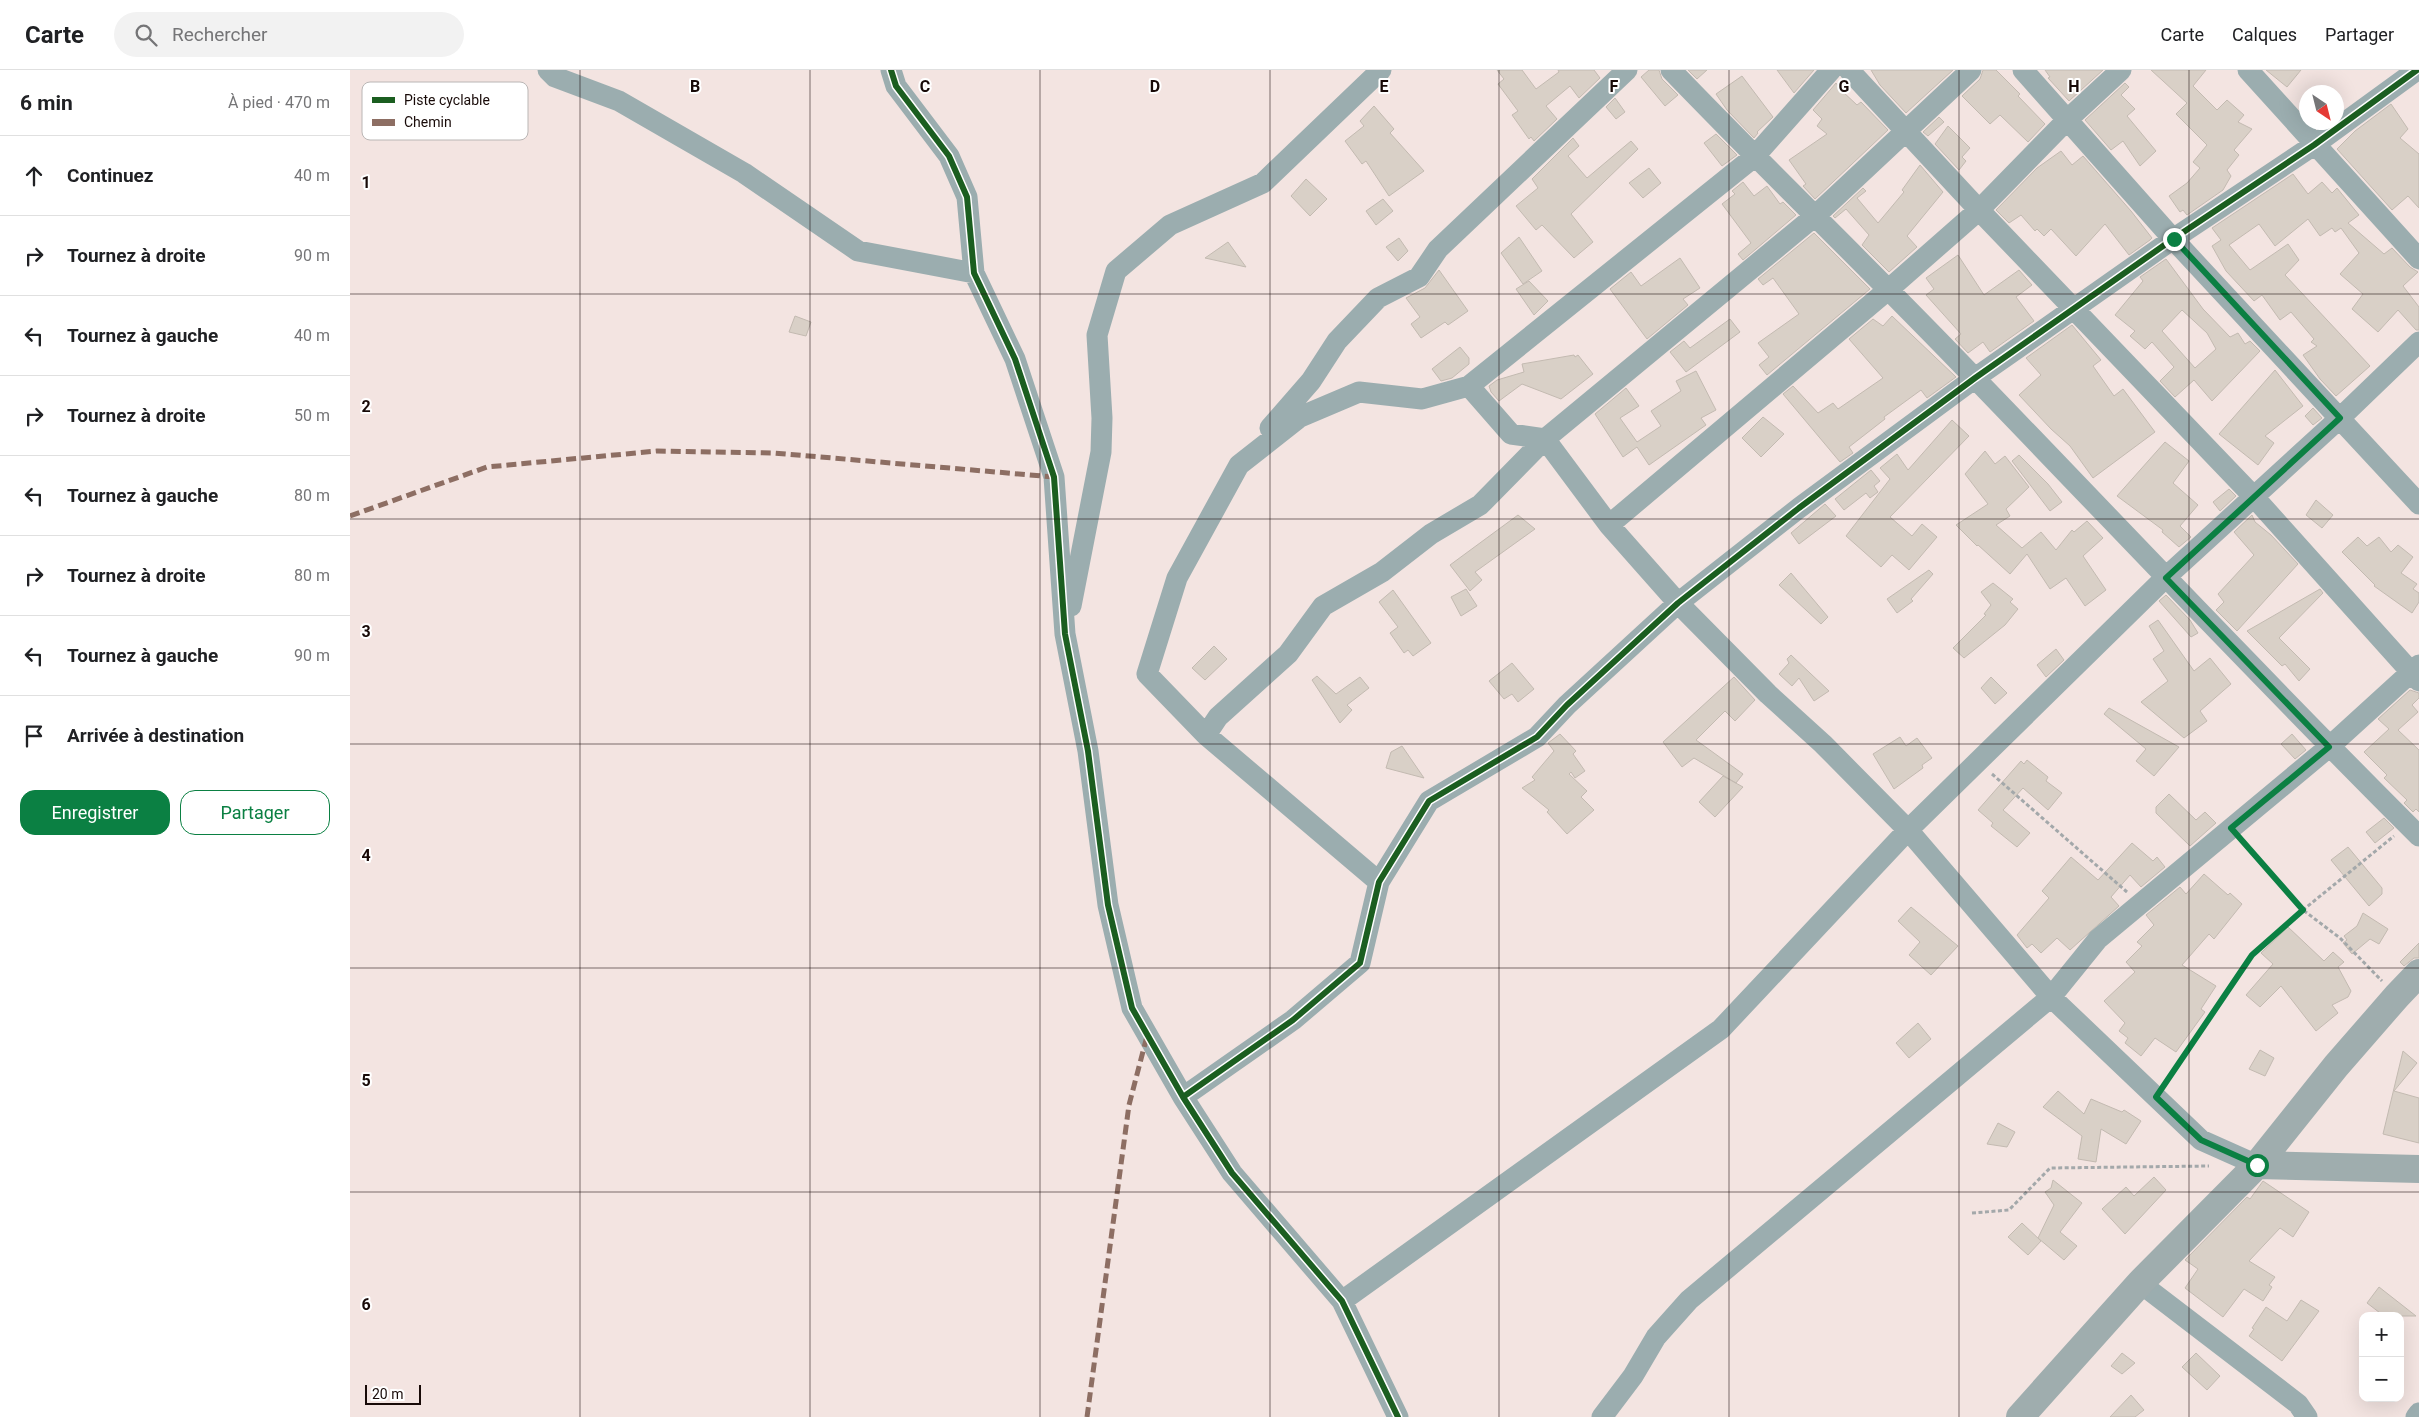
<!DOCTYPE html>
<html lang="fr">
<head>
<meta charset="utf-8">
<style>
	:root { --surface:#fff; --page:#f2f2f2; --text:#202124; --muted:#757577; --line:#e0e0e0; --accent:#0b8043 }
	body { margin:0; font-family:Roboto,sans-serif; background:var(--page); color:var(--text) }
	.controls { position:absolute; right:15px; bottom:15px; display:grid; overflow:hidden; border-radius:10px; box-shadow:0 5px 20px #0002 }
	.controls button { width:45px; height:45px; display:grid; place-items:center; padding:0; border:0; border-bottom:1px solid var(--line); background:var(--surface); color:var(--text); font:25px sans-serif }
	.compass { position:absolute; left:1949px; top:15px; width:45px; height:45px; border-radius:50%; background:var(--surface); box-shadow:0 5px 20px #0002; rotate:145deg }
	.scale { position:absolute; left:15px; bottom:12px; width:56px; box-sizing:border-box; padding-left:5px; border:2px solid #180a08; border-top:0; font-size:14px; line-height:18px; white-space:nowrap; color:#180a08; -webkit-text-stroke:4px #fff; paint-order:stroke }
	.stop { position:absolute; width:15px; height:15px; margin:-11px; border:4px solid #0b8043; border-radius:50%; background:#fff }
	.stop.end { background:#0b8043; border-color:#fff; box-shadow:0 1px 5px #0008 }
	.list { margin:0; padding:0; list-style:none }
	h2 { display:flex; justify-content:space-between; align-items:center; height:65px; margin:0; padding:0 20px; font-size:21px }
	h2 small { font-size:16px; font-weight:400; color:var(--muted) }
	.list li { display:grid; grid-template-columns:32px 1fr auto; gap:15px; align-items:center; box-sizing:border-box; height:80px; padding:0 20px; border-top:1px solid var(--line) }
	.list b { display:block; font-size:19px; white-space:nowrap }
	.list em { font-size:16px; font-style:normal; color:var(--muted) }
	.actions { display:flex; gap:10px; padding:15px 20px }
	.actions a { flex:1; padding:11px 0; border:1px solid var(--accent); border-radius:15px; text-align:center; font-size:18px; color:var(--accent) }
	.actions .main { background:var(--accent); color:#fff }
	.icon { flex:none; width:28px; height:28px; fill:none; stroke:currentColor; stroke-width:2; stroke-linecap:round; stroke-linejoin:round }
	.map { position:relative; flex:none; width:2069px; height:1347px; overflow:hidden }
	header { display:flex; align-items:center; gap:30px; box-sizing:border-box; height:70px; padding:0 25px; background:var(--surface); border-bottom:1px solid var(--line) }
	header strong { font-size:24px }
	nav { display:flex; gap:28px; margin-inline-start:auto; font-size:18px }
	.search { width:350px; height:45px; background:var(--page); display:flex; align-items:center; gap:12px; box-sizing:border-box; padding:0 18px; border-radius:28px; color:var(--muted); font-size:19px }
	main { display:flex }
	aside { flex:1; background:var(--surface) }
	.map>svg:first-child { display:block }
</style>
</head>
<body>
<header>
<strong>Carte</strong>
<div class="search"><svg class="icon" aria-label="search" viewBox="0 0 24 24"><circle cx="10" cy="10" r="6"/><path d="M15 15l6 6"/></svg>Rechercher</div>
<nav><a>Carte</a><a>Calques</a><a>Partager</a></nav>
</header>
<main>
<aside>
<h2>6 min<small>À pied · 470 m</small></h2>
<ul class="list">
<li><svg class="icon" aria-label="ahead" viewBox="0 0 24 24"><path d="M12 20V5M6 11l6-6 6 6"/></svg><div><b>Continuez</b></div><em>40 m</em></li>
<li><svg class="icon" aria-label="right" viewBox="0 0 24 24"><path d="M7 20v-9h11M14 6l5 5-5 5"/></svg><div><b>Tournez à droite</b></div><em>90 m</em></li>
<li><svg class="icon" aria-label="left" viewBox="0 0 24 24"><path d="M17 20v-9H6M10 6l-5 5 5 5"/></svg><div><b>Tournez à gauche</b></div><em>40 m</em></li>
<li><svg class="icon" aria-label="right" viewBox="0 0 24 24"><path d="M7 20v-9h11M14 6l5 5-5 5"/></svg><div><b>Tournez à droite</b></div><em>50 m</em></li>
<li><svg class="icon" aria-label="left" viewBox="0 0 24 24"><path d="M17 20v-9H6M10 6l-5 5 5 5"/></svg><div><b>Tournez à gauche</b></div><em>80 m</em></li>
<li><svg class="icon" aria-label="right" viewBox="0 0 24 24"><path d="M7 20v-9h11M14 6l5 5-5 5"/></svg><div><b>Tournez à droite</b></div><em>80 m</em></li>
<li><svg class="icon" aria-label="left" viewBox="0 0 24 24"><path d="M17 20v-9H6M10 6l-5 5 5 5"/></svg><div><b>Tournez à gauche</b></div><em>90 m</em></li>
<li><svg class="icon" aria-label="arrive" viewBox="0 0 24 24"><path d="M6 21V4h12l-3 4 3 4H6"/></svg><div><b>Arrivée à destination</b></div></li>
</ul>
<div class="actions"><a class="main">Enregistrer</a><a>Partager</a></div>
</aside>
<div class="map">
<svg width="2069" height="1347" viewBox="0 0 2069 1347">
	<rect width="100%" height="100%" fill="#f3e4e1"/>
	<path fill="#d9d0c7" stroke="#c3bab1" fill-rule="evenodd" d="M1147,0H1172L1186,19L1209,2L1208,0H1244L1250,8L1229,28L1220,16L1196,36L1207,49L1184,71L1181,67L1179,69L1162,45L1168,41L1148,14L1154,9Z
		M1299,0H1309L1312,9L1328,25L1315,36L1291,7Z
		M1338,0H1357L1347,9Z
		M1427,0H1464L1444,23Z
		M1521,0H1603L1556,43L1530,15Z
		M1633,0H1646L1670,24L1668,26L1695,54L1678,72L1650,45L1640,54L1612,26L1630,9Z
		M1695,0H1753L1719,31L1698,8L1700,7Z
		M1801,0H1856L1843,16L1867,40L1877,30L1894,45L1888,52L1902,59L1884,80L1889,85L1877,100L1881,106L1873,120L1837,145L1833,140L1830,142L1819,126L1837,113L1850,98L1843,92L1857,75L1826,44L1837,33Z
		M1916,0H1951L1937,17Z
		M1392,6L1423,47L1407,62L1408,63L1404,68L1377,40L1366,24Z
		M1486,13L1491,20L1507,35L1511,32L1538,60L1465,129L1453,116L1456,114L1439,90L1477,64L1467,56L1472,49L1463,40Z
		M1775,13L1779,17L1771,25L1785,39L1777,46L1806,81L1790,96L1773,71L1761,80L1735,50Z
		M1265,28L1275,42L1266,49L1256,37Z
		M2041,34L2058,59L2050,68L2069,84V138L2058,126L2042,140L1987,79L2005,61Z
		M1024,36L1044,59L1040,63L1074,101L1039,126L1016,91L1012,94L995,71L1014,56L1010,51Z
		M1589,47L1594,52L1578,66L1573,62Z
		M1598,56L1620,78L1612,87L1616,91L1609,100L1585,74Z
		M1366,64L1387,85L1372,96L1354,73Z
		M1223,68L1229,76L1218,86L1237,108L1281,71L1288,79L1221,144L1243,172L1224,188L1192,155L1186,160L1166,136L1188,118L1182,109Z
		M1711,81L1722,95L1733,86L1781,141L1802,168L1800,170L1779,185L1755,154L1726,186L1701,159L1694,166L1687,159L1685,161L1671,145L1659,153L1646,140L1687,98Z
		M1570,95L1593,122L1557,166L1567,177L1539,202L1512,175L1519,165L1496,139L1485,148L1483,146L1513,118L1516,121L1507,128L1528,153L1554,122L1552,120Z
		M1299,98L1311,113L1293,128L1279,113Z
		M1943,104L1958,124L1972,112L1982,123L1987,118L2009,145L1998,153L2034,184L2042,178L2060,197L2068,202L2053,216L2069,237V260H2066L2048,240L2028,262L2002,239L2013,224L1990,204L2009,183L1991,158L1985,162L1982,158L1970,166L1958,149L1925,176L1909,154L1879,175L1900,200L1938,174L1949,190L1935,205L2020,296L1986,326L1970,309L1953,285L1967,276L1961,272L1964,269L1941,242L1930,250L1912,225L1904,231L1876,201L1862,176L1871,170L1862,158Z
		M956,109L977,129L960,146L941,126Z
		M1393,112L1404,126L1417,116L1430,134L1433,132L1446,145L1393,190L1388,184L1401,173L1372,134L1385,124L1382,121Z
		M1033,129L1043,141L1026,155L1016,141Z
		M1464,163L1520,219L1417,305L1409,295L1419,287L1408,273L1449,244L1423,208L1413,215L1408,209Z
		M1169,167L1192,201L1173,214L1151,183Z
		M1049,168L1058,181L1048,191L1036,177Z
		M878,172L896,197L855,188Z
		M1608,185L1634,225L1669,200L1682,215L1666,227L1684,251L1640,282L1633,272L1618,283L1605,269L1611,264L1576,225L1584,219L1576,208Z
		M1330,188L1350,218L1333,229L1338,235L1297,269L1260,219L1281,202L1291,216Z
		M1816,189L1853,239L1880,267L1888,263L1895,274L1900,271L1910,281L1862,331L1844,310L1825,327L1810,311L1824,297L1802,272L1795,279L1780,266L1785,261L1765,245L1793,211L1790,207ZM1832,240L1857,263L1866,279L1845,298L1812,261Z
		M1089,200L1118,241L1098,255L1095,252L1071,268L1061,254L1070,247L1056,228L1075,218Z
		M1179,211L1198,231L1184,245L1166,219Z
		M445,246L461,252L456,266L439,262Z
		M1542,246L1606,307L1577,328L1571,320L1534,347L1535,349L1499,377L1503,383L1490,392L1433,324L1443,316L1468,343L1483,333L1488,339L1533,308L1499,269L1523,249L1533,256Z
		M1380,249L1390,262L1336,302L1320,282L1334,271L1340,278Z
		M1722,255L1751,290L1743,296L1764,326L1773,319L1805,362L1743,408L1720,376L1701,359L1669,325L1691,305L1676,288Z
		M1110,277L1119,288V294L1102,308L1091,311L1082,299Z
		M1224,285L1225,287L1228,285L1243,304L1211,329L1172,314L1149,331L1141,322L1139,316L1147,310L1174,302L1172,294Z
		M1925,300L1953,336L1915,366L1924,373L1908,395L1869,364Z
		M1346,301L1366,340L1351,348L1356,355L1299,395L1287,377L1273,387L1245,344L1276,318L1289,336L1270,348L1287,372L1311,356L1301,341L1331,321L1326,311Z
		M1963,338L1972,348L1963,355L1955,346Z
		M1413,347L1434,364L1411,387L1392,368Z
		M1602,350L1619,366L1540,447L1562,466L1572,454L1587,467L1559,500L1542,485L1531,497L1496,466L1540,409L1530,398L1547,384L1558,400Z
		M1815,372L1839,391L1823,413L1848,435L1830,456L1841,467L1829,477L1812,462L1813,460L1767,426Z
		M1635,381L1645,394L1655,386L1679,417L1656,439L1660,446L1646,455L1672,478L1691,462L1706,480L1722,460L1724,462L1737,451L1753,468L1733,486L1756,520L1735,536L1716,508L1700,519L1677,484L1660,504L1628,475L1627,476L1606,455L1638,434L1615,404Z
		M1669,385L1698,414L1712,432L1700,441L1662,391Z
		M1521,400L1530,411L1524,416L1528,422L1520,428L1516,423L1494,440L1485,429Z
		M1879,419L1886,426L1870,441L1863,432Z
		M1966,430L1983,445L1972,458L1956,445Z
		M1475,434L1486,446L1449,474L1441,463Z
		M1168,445L1185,459L1125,502L1132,510L1120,521L1100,495Z
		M1902,445L1905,452L1921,465L1948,494L1887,561L1866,540L1874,532L1868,524L1904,485L1884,462Z
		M2008,467L2017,476L2029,467L2041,482L2048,475L2063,487L2051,503L2067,514L2063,519L2069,523V532L2062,543L2024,516L2025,515L1992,482Z
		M1579,500L1583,504L1561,529L1563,531L1547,543L1537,529Z
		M1441,503L1478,547L1471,554L1429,515Z
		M1643,513L1663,529L1660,532L1668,539L1655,555L1614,588L1603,578L1636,545L1634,544L1641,535L1631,522Z
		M1116,519L1127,536L1111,546L1101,527Z
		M1970,519L1973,523L1929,568L1960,599L1949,611L1935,594L1932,596L1897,561Z
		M1043,520L1081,573L1063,586L1058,580L1054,583L1040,563L1048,557L1029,532Z
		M1816,525L1840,550L1848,563L1841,567L1809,531Z
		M1808,550L1844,601L1860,588L1881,614L1850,641L1857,651L1834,668L1791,632L1818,611L1803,589L1814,581L1799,556Z
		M864,576L877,589L855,610L842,598Z
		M1706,579L1714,590L1696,607L1687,595Z
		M1441,585L1479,621L1464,631L1449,608L1442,616L1429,604L1439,593L1437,589Z
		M1162,593L1184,619L1168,632L1162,624L1154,629L1139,611Z
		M967,606L986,624L1010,607L1019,618L997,635L1002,640L990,653L962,610Z
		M1384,607L1405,630L1385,651L1375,641L1346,670L1393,704L1386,713L1344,688L1332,697L1313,672Z
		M1641,607L1657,623L1645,634L1631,618Z
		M2060,620L2069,623V628L2062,635L2068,642L2048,660L2069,680V742L2066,739L2063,742L2054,733L2057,730L2034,708L2037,705L2014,682L2039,659L2028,649Z
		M1759,638L1829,677L1804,706L1786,691L1796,679L1754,644Z
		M1210,664L1226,681L1223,684L1235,701L1225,708L1221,702L1219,704L1237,721L1231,727L1244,740L1217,764L1197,742L1199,740L1172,718L1185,710L1182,707L1204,681L1198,673Z
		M1942,664L1956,680L1945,689L1931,674Z
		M1550,667L1556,676L1567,668L1582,688L1572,695L1573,698L1544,719L1523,684Z
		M1052,676L1074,708L1036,698L1041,682Z
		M1677,690L1698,707L1696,711L1712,723L1698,740L1673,718L1653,740L1680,763L1667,777L1641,756L1643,753L1628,740L1671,691L1674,694Z
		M1373,706L1393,717L1365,747L1349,732Z
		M1819,724L1846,750L1855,742L1866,753L1840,776L1806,743V737Z
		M2034,748L2044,758L2025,773L2016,762Z
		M1782,773L1803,791L1807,787L1815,797L1791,817L1780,805L1761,827L1769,836L1720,880L1707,868L1691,883L1682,874L1677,878L1667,865L1699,828L1692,821L1721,787L1748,810Z
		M1998,777L2032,818V824L2019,836L1981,790Z
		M1854,804L1878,825L1880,823L1892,834L1864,869L1859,864L1832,895L1866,916L1851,939L1855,942L1826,982L1805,968L1791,986L1775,973L1778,968L1769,961L1775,953L1754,931L1785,902L1776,892L1792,876L1787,872L1804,855L1796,845L1830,817L1836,824Z
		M1561,837L1608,876L1581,905L1559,885L1570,872L1548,851Z
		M2013,843L2038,859L2029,874L2020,869L2002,884L1993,873L1997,870L1994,866L2007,856Z
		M1938,857L1974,891L1983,882L1994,892L1988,897L2001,921L1998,927L1982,935L1988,943L1966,961L1931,916L1910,937L1896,925L1923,894L1911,883Z
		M2069,873V888H2064L2054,896L2050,892Z
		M1568,953L1581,969L1559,988L1546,973Z
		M1910,980L1924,988L1915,1006L1899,999Z
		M2053,981L2067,993L2044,1021L2069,1028V1073L2033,1064Z
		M1708,1021L1734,1044L1741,1029L1772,1042L1774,1040L1791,1051L1776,1074L1751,1059L1746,1092L1728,1089L1732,1066L1693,1037Z
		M1648,1053L1665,1062L1657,1077L1637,1074Z
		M1804,1107L1816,1120L1775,1164L1752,1139L1776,1117L1784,1126Z
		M1703,1110L1732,1133L1710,1162L1727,1176L1714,1190L1688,1168L1704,1135L1695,1122L1701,1118Z
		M1913,1111L1959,1142L1943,1167L1930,1158L1899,1191L1925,1207L1919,1215L1922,1217L1913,1231L1894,1219L1873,1247L1835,1218L1848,1199L1835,1190L1897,1127L1900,1129Z
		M1672,1153L1691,1171L1678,1185L1658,1167Z
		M2029,1217L2066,1246H2034L2017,1233Z
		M1951,1230L1969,1241L1932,1291L1899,1266L1904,1259L1902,1258L1916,1237L1937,1251Z
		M1772,1283L1785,1293L1772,1304L1761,1296Z
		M1846,1283L1870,1306L1857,1320L1832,1297Z
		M1781,1325L1794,1340L1785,1347H1760Z"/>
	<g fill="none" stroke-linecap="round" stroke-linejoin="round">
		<path stroke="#a3a8aa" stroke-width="3" stroke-dasharray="4 2.5" stroke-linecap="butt" d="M1642,704L1777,822
			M1894,772L1953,840L1990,868L2032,911
			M1816,1012L1902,885L1953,840L2044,766
			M1622,1143L1659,1140L1700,1098L1859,1096"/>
		<path stroke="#9badaf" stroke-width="21" d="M198,0L205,7L269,31L394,103L508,181L624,203
			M541,0L546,16L599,86L617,127L624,203L665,289L704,407L715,564L738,681L758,835L782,938L833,1027L882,1103L992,1231L1048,1347
			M1321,0C1418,101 1519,198 1616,299C1767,455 1915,613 2069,766
			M1499,0L1629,140L1904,427L2069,611
			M1673,0L1823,169L2069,434
			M1898,0L2069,189
			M1119,316L1161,364L1195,369L1259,455L1328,533L1418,624L1473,674L1558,760L1701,927L1851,1070L1907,1095
			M920,358L961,311L987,271L1028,228L1069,207L1088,179L1277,0
			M1259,455L1539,219L1629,140L1717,50L1771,0
			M721,536L751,382L752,348L747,265L766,201L820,155L913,113L1031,0
			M856,665L868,647L938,584L973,536L1032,502L1081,464L1130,435L1195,369L1465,146L1621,0
			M1029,812L856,665L797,604L827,508L889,395L950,347L1009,322L1072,329L1119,316L1404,87L1481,0
			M833,1027L943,950L1010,893L1029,812L1079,731L1187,667L1217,635L1328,533L1449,438L1625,308L1823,169L1964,75L2067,0
			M1790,1213L1948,1334L1957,1347
			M992,1231L1371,959L1558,760L1816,507L1990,348L2069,272
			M1252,1347L1283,1306L1306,1267L1339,1230L1701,927L1748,869L1979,677L2069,595
			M2066,1347L2069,1343"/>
		<path stroke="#9fadae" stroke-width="28" d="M1907,1095L2069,1099
			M1670,1347L1790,1213L1907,1095L1986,996L2047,926L2069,903"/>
		<path stroke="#8d6e63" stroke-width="5" stroke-dasharray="10 5" stroke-linecap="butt" d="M0,446L137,397L307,381L424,383L704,407
			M737,1347L779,1035L797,966"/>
		<defs>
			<path id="cycleway" d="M541,0L546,16L599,86L617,127L624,203L665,289L704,407L715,564L738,681L758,835L782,938L833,1027L882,1103L992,1231L1048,1347
				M833,1027L943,950L1010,893L1029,812L1079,731L1187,667L1217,635L1328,533L1449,438L1625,308L1823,169L1964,75L2067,0"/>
		</defs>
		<use href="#cycleway" stroke="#fff" stroke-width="9"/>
		<use href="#cycleway" stroke="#1b5e20" stroke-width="6"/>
	</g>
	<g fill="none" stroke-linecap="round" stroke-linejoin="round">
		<path stroke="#0b8043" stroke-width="6" d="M1824,169L1990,348L1816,508L1979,677L1881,758L1953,840L1902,885L1806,1027L1851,1070L1907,1095"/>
	</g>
	<path fill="none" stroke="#180a08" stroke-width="1" stroke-opacity="0.55" d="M230,0V1347M460,0V1347M690,0V1347M920,0V1347M1149,0V1347M1379,0V1347M1609,0V1347M1839,0V1347M0,224H2069M0,449H2069M0,674H2069M0,898H2069M0,1122H2069"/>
	<rect x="12" y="12" width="166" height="58" rx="8" fill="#fff" stroke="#bab6b5" stroke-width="1"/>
	<rect x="22" y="27" width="23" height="6" fill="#1b5e20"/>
	<rect x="22" y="49" width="23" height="7" fill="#8d6e63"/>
	<g font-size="14" fill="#180a08">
		<text x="54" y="35">Piste cyclable</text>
		<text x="54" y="57">Chemin</text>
	</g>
	<g font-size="16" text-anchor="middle" font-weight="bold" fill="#180a08" stroke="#fff" stroke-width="4" stroke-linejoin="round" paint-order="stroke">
		<text x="345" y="22">B</text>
		<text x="575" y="22">C</text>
		<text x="805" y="22">D</text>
		<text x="1034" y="22">E</text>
		<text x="1264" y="22">F</text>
		<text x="1494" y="22">G</text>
		<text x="1724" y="22">H</text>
		<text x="16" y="118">1</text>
		<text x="16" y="342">2</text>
		<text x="16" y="567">3</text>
		<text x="16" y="791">4</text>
		<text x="16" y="1016">5</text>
		<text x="16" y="1240">6</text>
	</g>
</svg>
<div class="controls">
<button>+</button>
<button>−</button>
</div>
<svg class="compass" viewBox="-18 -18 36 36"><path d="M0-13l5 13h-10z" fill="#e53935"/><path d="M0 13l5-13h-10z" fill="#757577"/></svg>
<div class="scale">20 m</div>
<div class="stop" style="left:1907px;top:1095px"></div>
<div class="stop end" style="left:1824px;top:169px"></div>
</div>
</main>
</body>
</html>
